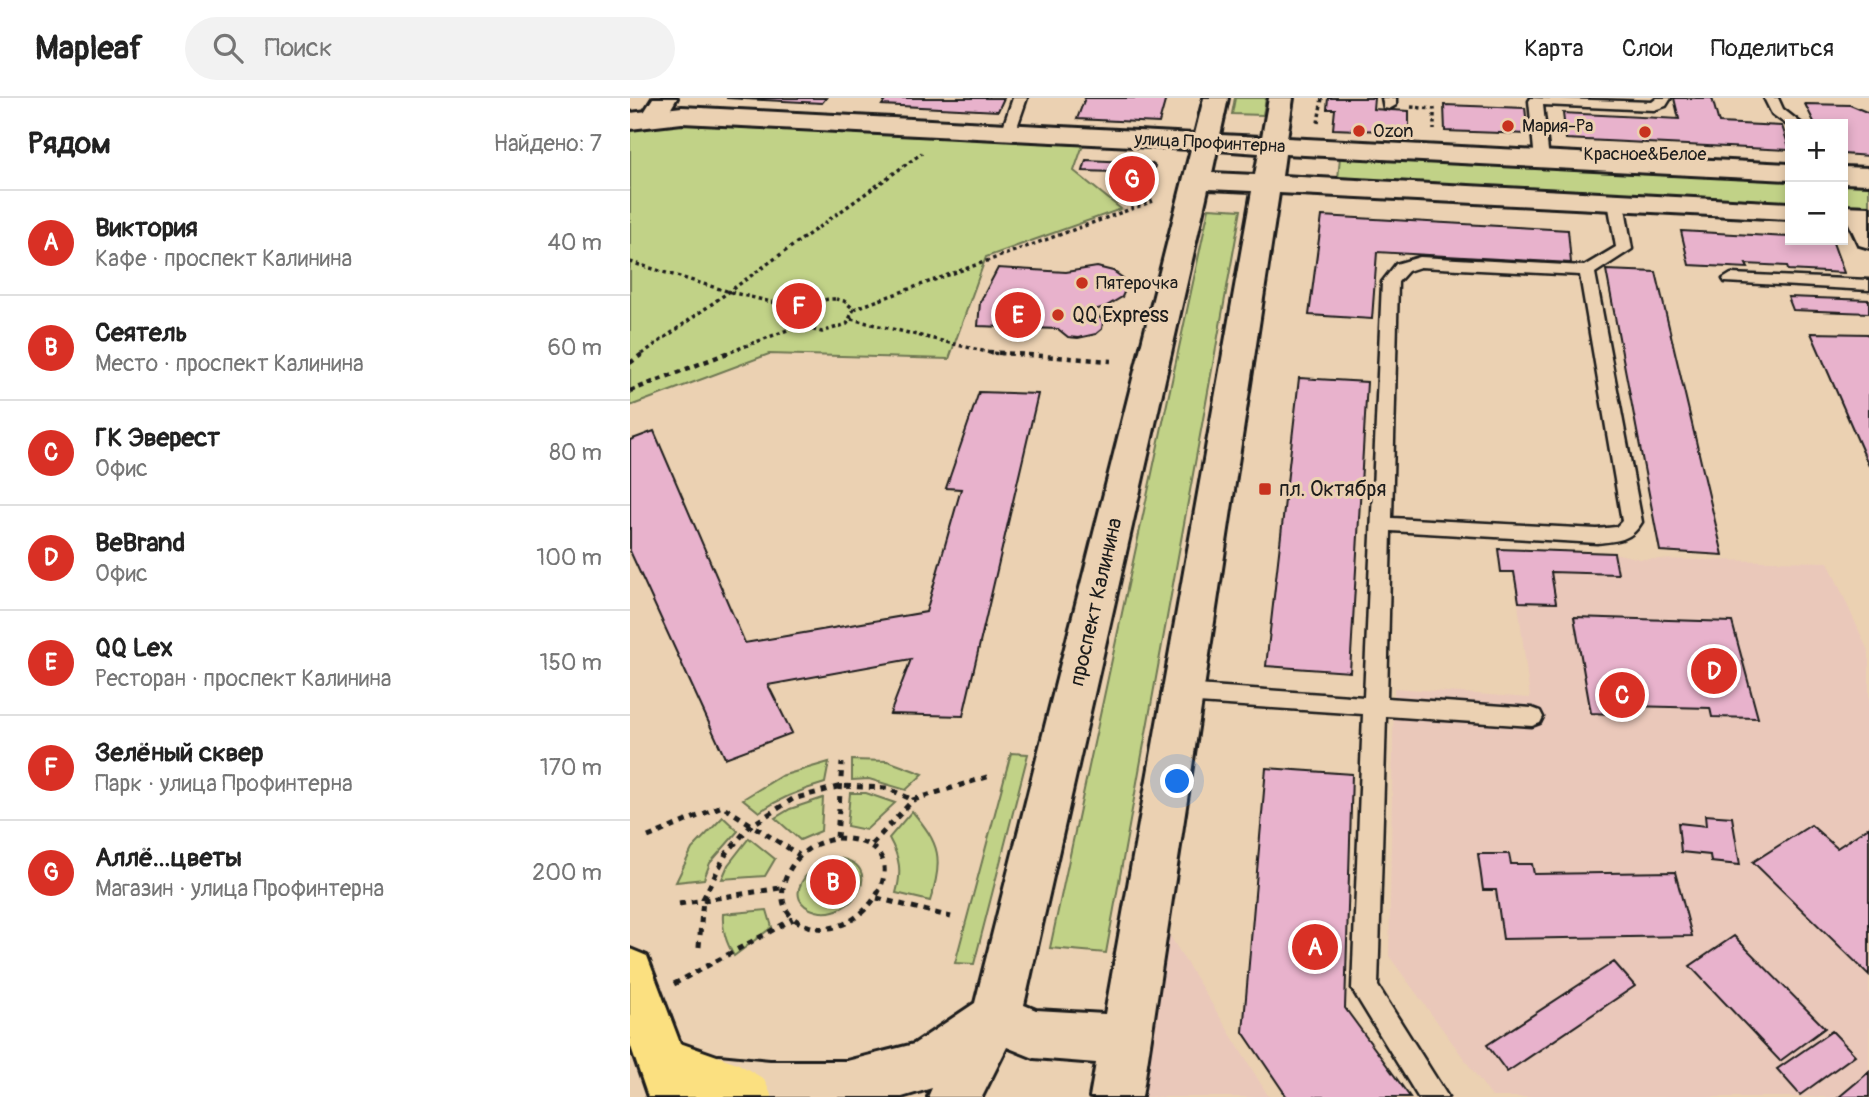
<!DOCTYPE html>
<html lang="ru">
<head>
<meta charset="utf-8">
<style>
	:root { --surface:#fff; --page:#f2f2f2; --text:#222; --muted:#767676; --line:#e0e0e0; --accent:#d93025 }
	body { margin:0; font-family:Pangolin,sans-serif; background:var(--page); color:var(--text) }
	.controls { position:absolute; right:21px; top:21px; display:grid; overflow:hidden; border-radius:0px; box-shadow:0 4px 10px #0003 }
	.controls button { width:63px; height:63px; display:grid; place-items:center; padding:0; border:0; border-bottom:2px solid var(--line); background:var(--surface); color:var(--text); font:35px sans-serif }
	.you { position:absolute; left:548px; top:684px; width:24px; height:24px; margin:-18px; border:5px solid #fff; border-radius:50%; background:#1a73e8; box-shadow:0 0 0 10px #1a73e833 }
	.badge { display:grid; place-items:center; width:46px; height:46px; border-radius:50%; background:var(--accent); color:#fff; font-size:23px; font-weight:700 }
	.pin { position:absolute; translate:-50% -50%; border:4px solid #fff; box-shadow:0 2px 7px #0006 }
	.list { margin:0; padding:0; list-style:none }
	h2 { display:flex; justify-content:space-between; align-items:center; height:91px; margin:0; padding:0 28px; font-size:30px }
	h2 small { font-size:23px; font-weight:400; color:var(--muted) }
	.list li { display:grid; grid-template-columns:46px 1fr auto; gap:21px; align-items:center; box-sizing:border-box; height:105px; padding:0 28px; border-top:2px solid var(--line) }
	.list b { display:block; font-size:26px; white-space:nowrap }
	.list p { margin:0; font-size:23px; white-space:nowrap; color:var(--muted) }
	.list em { font-size:23px; font-style:normal; color:var(--muted) }
	.icon { flex:none; width:38px; height:38px; fill:none; stroke:currentColor; stroke-width:2; stroke-linecap:round; stroke-linejoin:round }
	.map { position:relative; flex:none; width:1239px; height:999px; overflow:hidden }
	header { display:flex; align-items:center; gap:42px; box-sizing:border-box; height:98px; padding:0 35px; background:var(--surface); border-bottom:2px solid var(--line) }
	header strong { font-size:33px }
	nav { display:flex; gap:38px; margin-inline-start:auto; font-size:24px }
	.search { width:490px; height:63px; background:var(--page); display:flex; align-items:center; gap:18px; box-sizing:border-box; padding:0 24px; border-radius:38px; color:var(--muted); font-size:26px }
	main { display:flex }
	aside { flex:1; background:var(--surface) }
	.map>svg:first-child { display:block }
</style>
</head>
<body>
<header>
<strong>Mapleaf</strong>
<div class="search"><svg class="icon" aria-label="search" viewBox="0 0 24 24"><circle cx="10" cy="10" r="6"/><path d="M15 15l6 6"/></svg>Поиск</div>
<nav><a>Карта</a><a>Слои</a><a>Поделиться</a></nav>
</header>
<main>
<aside>
<h2>Рядом<small>Найдено: 7</small></h2>
<ul class="list">
<li><span class="badge">A</span><div><b>Виктория</b><p>Кафе · проспект Калинина</p></div><em>40 m</em></li>
<li><span class="badge">B</span><div><b>Сеятель</b><p>Место · проспект Калинина</p></div><em>60 m</em></li>
<li><span class="badge">C</span><div><b>ГК Эверест</b><p>Офис</p></div><em>80 m</em></li>
<li><span class="badge">D</span><div><b>BeBrand</b><p>Офис</p></div><em>100 m</em></li>
<li><span class="badge">E</span><div><b>QQ Lex</b><p>Ресторан · проспект Калинина</p></div><em>150 m</em></li>
<li><span class="badge">F</span><div><b>Зелёный сквер</b><p>Парк · улица Профинтерна</p></div><em>170 m</em></li>
<li><span class="badge">G</span><div><b>Аллё...цветы</b><p>Магазин · улица Профинтерна</p></div><em>200 m</em></li>
</ul>
</aside>
<div class="map">
<svg width="1239" height="999" viewBox="0 0 1239 999">
	<rect width="100%" height="100%" fill="#ebd1b2"/>
	<filter id="ink" filterUnits="userSpaceOnUse"><feTurbulence type="fractalNoise" baseFrequency=".0143" numOctaves="2"/><feDisplacementMap in="SourceGraphic" scale="14" xChannelSelector="R" yChannelSelector="G"/><feConvolveMatrix kernelMatrix="1 2 1 2 8 2 1 2 1" color-interpolation-filters="sRGB"/></filter>
	<g filter="url(#ink)">
		<path fill="#eac8ba" d="M868,451L984,455L1010,461L1198,464L1239,555V999H862L759,858L764,590L900,600L884,474H871Z
			M537,833L639,999H511Z"/>
		<path fill="#c1d287" stroke="#6e7752" stroke-width="2" d="M605,0H636L633,17L602,16Z
			M46,26L453,47L444,73L491,111L356,159L319,261L139,256L0,308V30Z
			M710,59L1160,81V104L708,81Z
			M1213,84L1239,85V108L1213,107Z
			M579,110L611,112L476,855L420,850Z
			M381,655L398,656L344,866L325,865Z
			M222,662L258,663L293,676L276,692L239,681L222,682Z
			M199,664L195,685C170,692 150,700 129,714L113,701L151,678Z
			M220,695H236L265,705L236,732L217,728Z
			M193,700L191,733L170,742L145,720L160,711Z
			M282,713C310,746 314,761 300,803L266,795C272,774 270,760 259,740Z
			M93,719L108,733L80,765L74,781L46,784L62,751Z
			M119,740L145,761L135,778L92,781L98,767Z
			M206,760C258,765 223,823 186,813C149,802 178,765 206,760Z
			M137,812L142,829L104,858C96,844 92,832 93,816Z"/>
		<path fill="#e8b2cc" stroke="#1c1c1c" stroke-width="2" d="M96,0H196L192,5Z
			M257,0H374L368,13L252,7Z
			M455,0H536L529,25L447,21Z
			M698,0H744L743,11L779,13V34L703,31L705,11H697Z
			M1044,0H1082L1089,25L1152,28L1160,52L936,41L933,15L1049,21Z
			M1175,6L1220,7L1239,15V58L1213,56V26H1185Z
			M814,7L895,10L898,36L815,33Z
			M456,62L521,65L525,68L519,90L481,88L485,74L453,73Z
			M692,118L938,132L941,165L747,154L742,221L679,217Z
			M1051,133L1160,139V142H1202L1214,175L1158,172L1157,168L1116,166L1118,170L1059,167Z
			M467,169L483,173L493,180L496,190L492,199L475,209L464,212L473,224L472,231L466,236L448,240L438,239L428,231L348,228L350,204L368,170L436,174Z
			M976,172L1026,174L1093,457L1030,453Z
			M1158,199L1239,202V215L1163,212Z
			M1181,235L1238,236L1239,238V368Z
			M669,280L737,284L720,574L636,568Z
			M349,294L408,296L333,618L260,616L281,561L138,587L162,635L95,660L0,453V342L24,333L115,545L296,514L331,391L316,390Z
			M868,451L984,455L988,476L921,474L926,505L889,504L884,474H871Z
			M944,519L1102,524L1128,620L1082,619L1080,610L1001,608L1003,617L961,615Z
			M636,670L722,676L715,910L780,999H657L613,934Z
			M1075,717L1102,719L1110,767L1081,764L1080,757L1051,754L1048,725L1076,728Z
			M1181,727L1207,750L1239,729V877L1123,764Z
			M848,756H879L881,766H902L904,776L1045,774L1062,838L873,841L866,792H853Z
			M1104,838L1195,930L1150,963L1060,868Z
			M984,864L1005,888L877,974L857,947Z
			M1202,933L1225,957L1170,997L1147,971Z
			M1239,974V999H1209Z"/>
		<g fill="none" stroke-linecap="round" stroke-linejoin="round">
			<defs>
				<path id="lane" d="M383,0H397L385,35L378,39L371,35Z
					M752,0H766V7L759,11L754,10Z
					M901,0L1022,4L1027,0H1041L1036,8L1024,12L913,7L919,62L912,66L905,62L899,3Z
					M1134,0H1148L1153,11L1172,26H1160V29L1142,16Z
					M986,99L994,104L1002,151L965,175L1012,424C1001,443 987,443 967,445L761,433L757,600L902,610L910,613L913,619L910,625L902,628L756,618L748,888L818,999H788L722,891L733,616L553,604L545,601L542,595L545,589L553,586L734,599L752,184L766,166L790,159L954,168L986,149L978,104ZM790,169L950,177L992,423L986,429L967,431L762,420L768,184L778,173Z
					M1101,176L1239,182V192L1095,184L1093,181Z"/>
				<path id="street" d="M23,0H47L33,24L24,27L15,24L11,19Z
					M1229,109L1239,111V150L1229,147L1215,117L1219,111Z"/>
				<path id="secondary" d="M574,0H598L590,37L632,39L639,0H663L657,40L1160,66V82L655,56L652,78L1160,105V121L649,95L512,999H460L466,965L404,960L377,949L352,999H298L302,990L272,999H70L63,983L71,965L89,958L140,963H217L284,946L345,905L561,51L52,25L0,31V15L52,9L565,36ZM587,52L629,55L625,77L582,75ZM578,91L622,93L475,916L406,912L394,907Z
					M1213,69L1239,70V86L1213,85Z
					M1213,108L1239,109V125L1213,124Z"/>
				<path id="primary" d="M0,851L17,858L50,945L107,965L134,981L142,999H18L0,946Z"/>
			</defs>
			<use href="#lane" stroke="#1c1c1c" stroke-width="5"/>
			<use href="#street" stroke="#1c1c1c" stroke-width="6"/>
			<use href="#secondary" stroke="#1c1c1c" stroke-width="6"/>
			<use href="#primary" stroke="#1c1c1c" stroke-width="6"/>
			<path stroke="#1c1c1c" stroke-width="3.5" stroke-dasharray="3.5 3.5" stroke-linecap="butt" d="M781,9L804,11V32
				M688,25L692,0
				M0,164L100,194L170,211
				M206,201L214,203L224,211L217,226L192,234L168,228L166,217C177,204 190,201 206,201Z
				M224,211L523,103
				M221,221L361,255L377,256
				M12,256L292,55
				M95,256L168,228"/>
			<path stroke="#1c1c1c" stroke-width="4.5" stroke-dasharray="5 5" stroke-linecap="butt" d="M358,254L481,263
				M0,265L15,254
				M0,293L100,254"/>
			<path stroke="#1c1c1c" stroke-width="5" stroke-dasharray="6 6" stroke-linecap="butt" d="M18,739L92,708L169,757
				M207,740C301,742 235,848 178,828C138,815 151,771 177,752C186,745 196,743 207,740Z
				M207,740L212,665
				M242,746L283,702L360,678
				M247,800L321,819
				M49,806L150,790
				M69,849L73,801L96,756L120,728L163,701L211,688L257,690L283,702
				M44,886L163,821"/>
			<use href="#lane" fill="#ebd1b2" fill-rule="evenodd"/>
			<use href="#street" fill="#ebd1b2" fill-rule="evenodd"/>
			<use href="#secondary" fill="#ebd1b2" fill-rule="evenodd"/>
			<use href="#primary" fill="#fbe080" fill-rule="evenodd"/>
		</g>
	</g>
	<g fill="#c8321e" stroke="#ebd1b2" stroke-width="2.5">
		<circle cx="878" cy="28" r="7"/>
		<circle cx="729" cy="33" r="7"/>
		<circle cx="1015" cy="34" r="7"/>
		<circle cx="452" cy="185" r="7"/>
		<circle cx="428" cy="217" r="7"/>
		<rect x="628" y="384" width="14" height="14" rx="3.5"/>
	</g>
	<g text-anchor="middle" dominant-baseline="central" stroke-width="6" stroke-linejoin="round" paint-order="stroke">
		<g font-size="18" fill="#1c1c1c" stroke="#ebd1b2" text-anchor="start">
			<text x="892" y="28">Мария-Ра</text>
			<text x="743" y="33">Ozon</text>
			<text x="1015" y="56" text-anchor="middle">Красное&amp;Белое</text>
			<text x="466" y="185">Пятерочка</text>
		</g>
		<g font-size="18" fill="#1c1c1c" stroke="#ebd1b2">
			<text transform="translate(580 45) rotate(3)">улица Профинтерна</text>
		</g>
		<g font-size="21" fill="#1c1c1c" stroke="#ebd1b2" text-anchor="start">
			<text x="442" y="217">QQ Express</text>
			<text x="649" y="391">пл. Октября</text>
		</g>
		<g font-size="21" fill="#1c1c1c" stroke="#ebd1b2">
			<text transform="translate(466 504) rotate(-77)">проспект Калинина</text>
		</g>
	</g>
</svg>
<div class="controls">
<button>+</button>
<button>−</button>
</div>
<div class="you"></div>
<div class="pin badge" style="left:685px;top:849px">A</div>
<div class="pin badge" style="left:203px;top:784px">B</div>
<div class="pin badge" style="left:992px;top:597px">C</div>
<div class="pin badge" style="left:1084px;top:573px">D</div>
<div class="pin badge" style="left:388px;top:217px">E</div>
<div class="pin badge" style="left:169px;top:208px">F</div>
<div class="pin badge" style="left:502px;top:81px">G</div>
</div>
</main>
</body>
</html>
